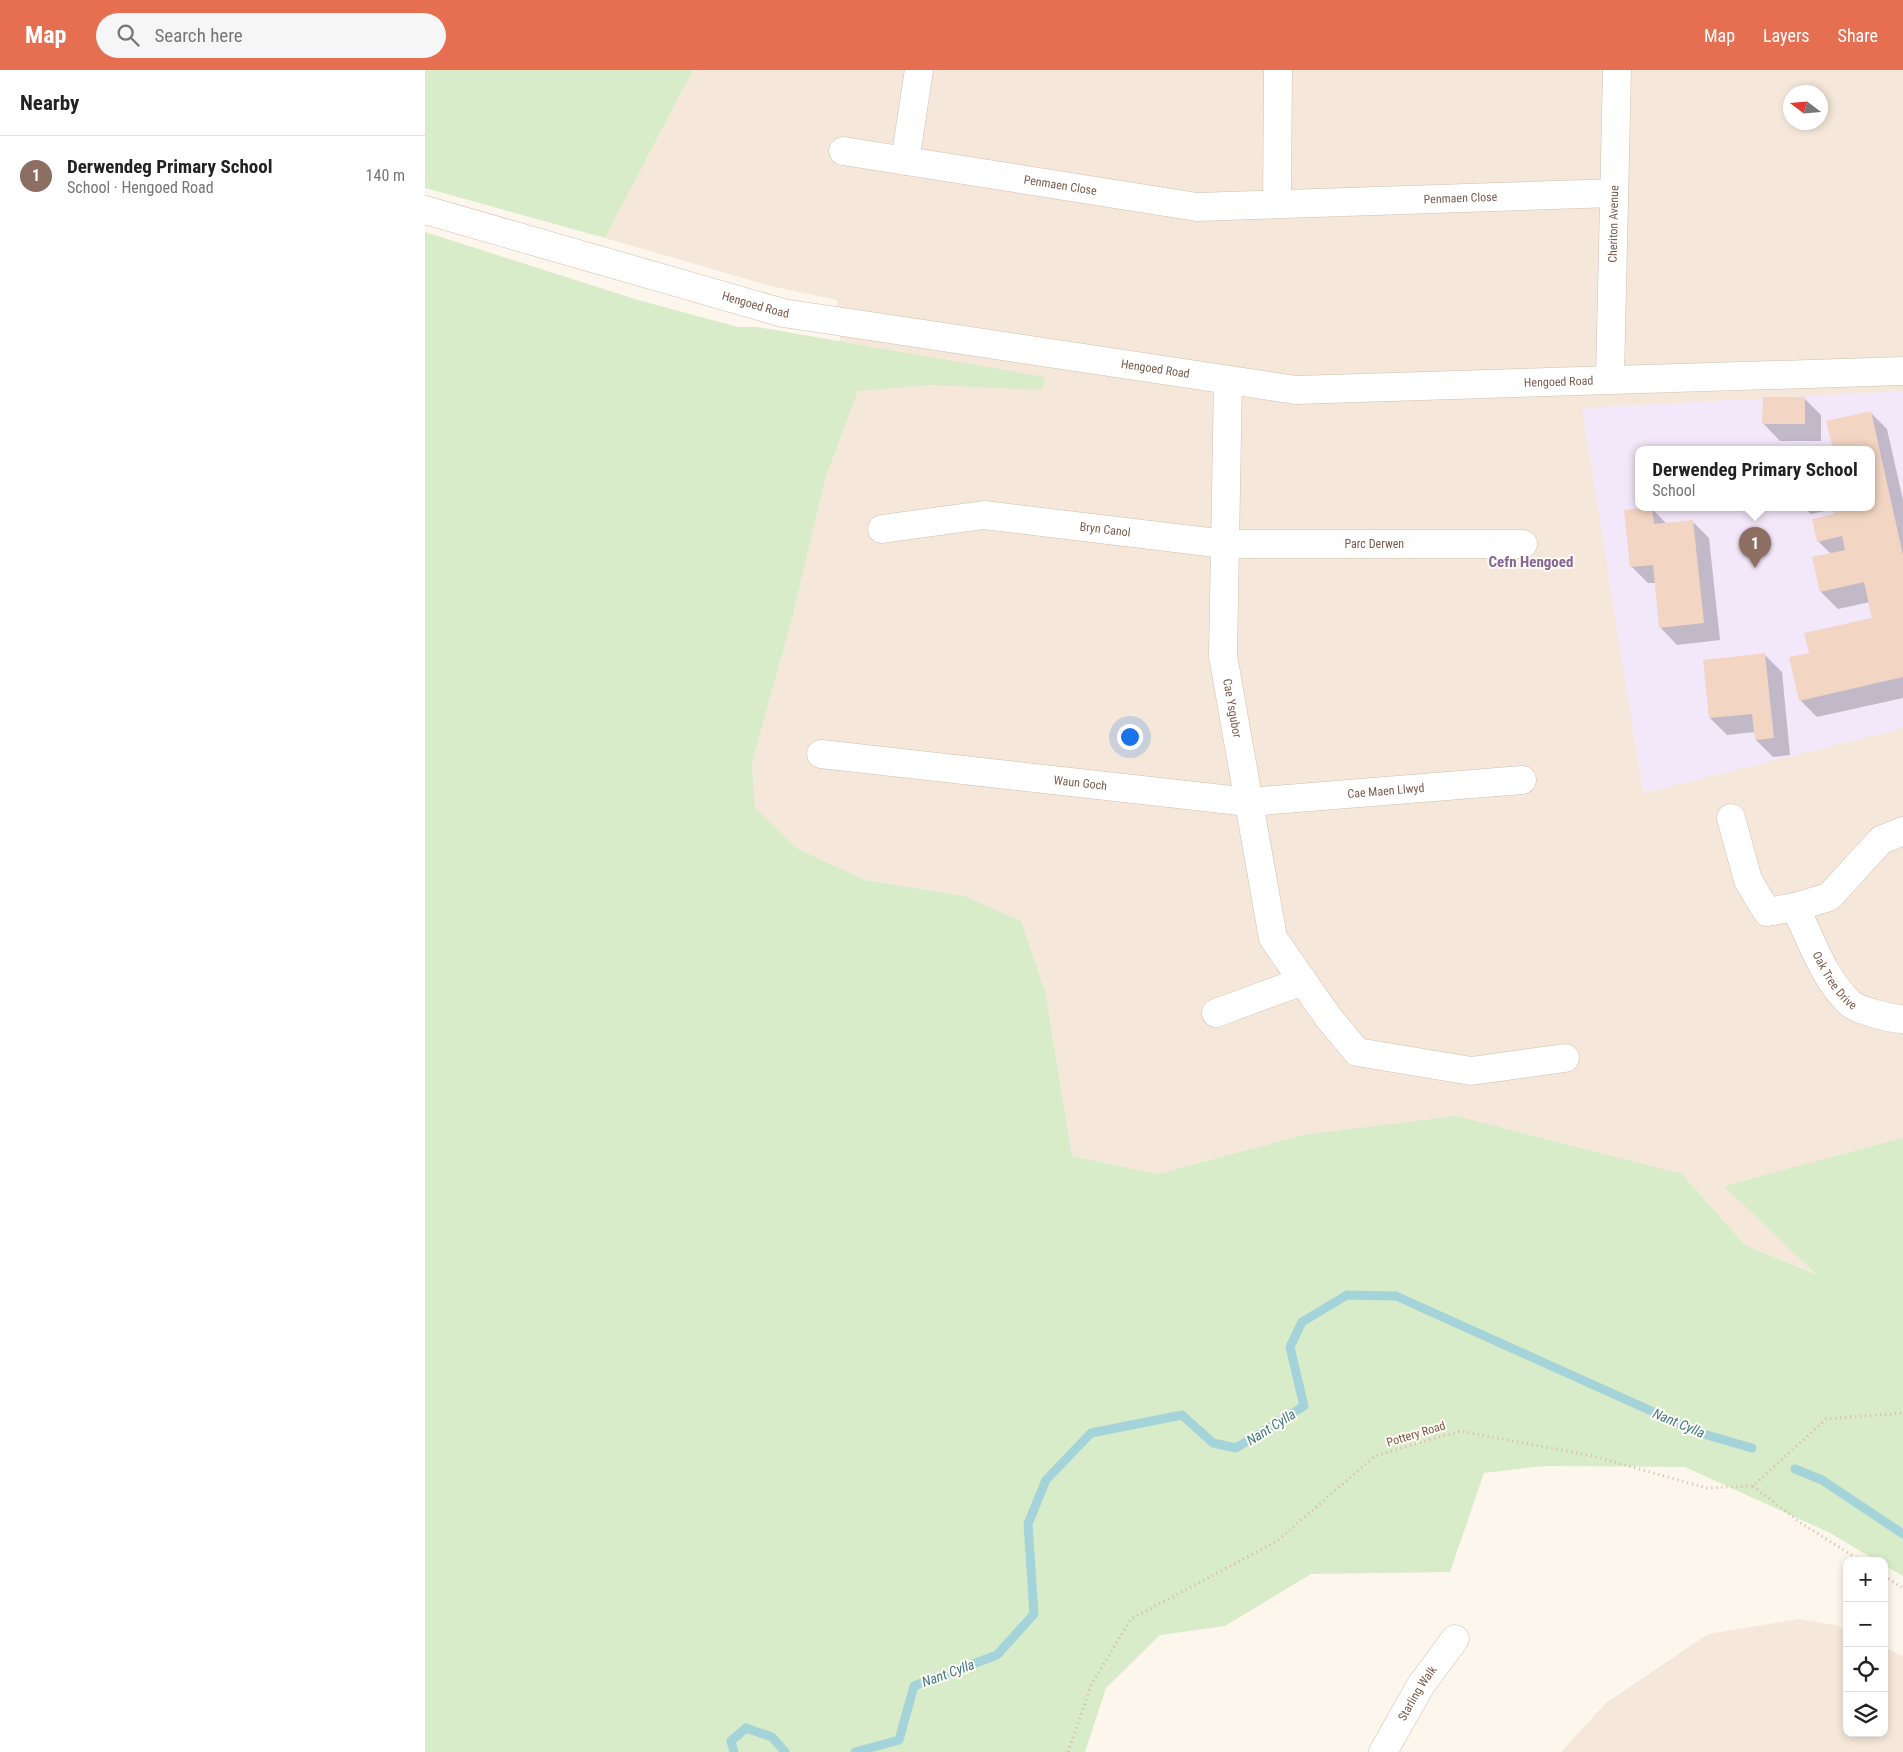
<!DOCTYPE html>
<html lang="en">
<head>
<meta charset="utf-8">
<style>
	:root { --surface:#fff; --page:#f6f6f6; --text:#222; --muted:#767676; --line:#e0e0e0; --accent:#e76f51 }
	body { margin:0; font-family:"Roboto Condensed",sans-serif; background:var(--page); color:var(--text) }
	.controls { position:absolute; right:15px; bottom:15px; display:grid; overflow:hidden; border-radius:10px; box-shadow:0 2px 8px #0003 }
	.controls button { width:45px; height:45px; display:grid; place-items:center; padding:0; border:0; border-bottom:1px solid var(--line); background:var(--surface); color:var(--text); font:25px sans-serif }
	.compass { position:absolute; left:1358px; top:15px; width:45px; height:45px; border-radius:50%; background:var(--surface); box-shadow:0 2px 8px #0003; rotate:286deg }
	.you { position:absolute; left:704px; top:666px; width:18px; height:18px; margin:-12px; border:4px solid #fff; border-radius:50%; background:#1a73e8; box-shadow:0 0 0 8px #1a73e833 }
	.badge { display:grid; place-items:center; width:32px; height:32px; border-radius:50%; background:var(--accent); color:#fff; font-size:16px; font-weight:700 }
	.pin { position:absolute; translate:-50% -41px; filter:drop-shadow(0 1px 2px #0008) }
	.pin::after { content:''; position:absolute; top:26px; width:18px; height:15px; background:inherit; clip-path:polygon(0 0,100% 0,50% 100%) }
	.popup { position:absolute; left:1210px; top:376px; width:240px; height:65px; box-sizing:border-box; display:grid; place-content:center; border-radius:10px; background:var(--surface); filter:drop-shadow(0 1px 4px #0005); font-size:16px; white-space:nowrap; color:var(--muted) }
	.popup b { font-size:19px; color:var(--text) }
	.popup::after { content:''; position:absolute; left:50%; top:100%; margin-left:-10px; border:10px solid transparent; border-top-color:var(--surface) }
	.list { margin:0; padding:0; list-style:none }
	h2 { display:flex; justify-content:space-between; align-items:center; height:65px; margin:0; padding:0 20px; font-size:21px }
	h2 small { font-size:16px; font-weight:400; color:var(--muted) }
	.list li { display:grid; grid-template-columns:32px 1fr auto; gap:15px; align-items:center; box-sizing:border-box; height:80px; padding:0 20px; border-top:1px solid var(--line) }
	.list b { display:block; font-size:19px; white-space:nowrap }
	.list p { margin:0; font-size:16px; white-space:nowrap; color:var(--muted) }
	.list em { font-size:16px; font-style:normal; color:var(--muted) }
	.icon { flex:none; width:28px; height:28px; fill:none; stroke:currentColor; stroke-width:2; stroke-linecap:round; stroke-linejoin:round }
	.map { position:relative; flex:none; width:1478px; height:1682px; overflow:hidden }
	header { display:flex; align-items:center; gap:30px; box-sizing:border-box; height:70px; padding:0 25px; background:var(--accent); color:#fff }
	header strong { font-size:24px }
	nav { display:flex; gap:28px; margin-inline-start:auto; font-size:18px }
	.search { width:350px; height:45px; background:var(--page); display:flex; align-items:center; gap:12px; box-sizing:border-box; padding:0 18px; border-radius:28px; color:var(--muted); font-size:19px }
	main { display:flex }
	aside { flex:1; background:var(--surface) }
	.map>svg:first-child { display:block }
</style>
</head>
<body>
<header>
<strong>Map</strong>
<div class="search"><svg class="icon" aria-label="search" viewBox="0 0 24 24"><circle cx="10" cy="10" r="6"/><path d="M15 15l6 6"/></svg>Search here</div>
<nav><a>Map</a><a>Layers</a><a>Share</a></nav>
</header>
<main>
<aside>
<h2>Nearby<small></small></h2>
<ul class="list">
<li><span class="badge" style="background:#8d6e63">1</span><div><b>Derwendeg Primary School</b><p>School · Hengoed Road</p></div><em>140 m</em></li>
</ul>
</aside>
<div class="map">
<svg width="1478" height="1682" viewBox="0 0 1478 1682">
	<rect width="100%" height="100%" fill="#fdf6ec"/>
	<path fill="#f5e8da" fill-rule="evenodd" d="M268,0H1478V1238L1320,1175L1257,1104L878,1065L733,1104L647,1086L621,925L539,826L440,810L373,779L329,738L327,693L366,553L401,406L416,284L412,230L346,216L180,168ZM1366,22H1396V52H1366ZM1214,379H1446V437H1214Z
		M1374,1549L1410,1555L1422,1560V1663H1459V1577L1478,1586V1682H1136L1181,1633L1283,1564Z"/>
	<path fill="#f3e8fa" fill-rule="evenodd" d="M1478,321V658L1218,723L1157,338ZM1214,379H1446V437H1214Z"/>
	<path fill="#d8ecc9" d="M0,0H268L180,168L0,118Z
		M0,162L213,230L313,257H332L620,307L617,320L505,315L433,321L401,406L366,553L327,693L330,738L373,779L440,810L539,826L596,851L621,925L647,1086L733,1104L878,1065L1031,1046L1257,1104L1320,1175L1391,1204L1299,1116L1478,1068V1506L1459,1495V1491H1452L1405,1463L1260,1397L1119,1396L1059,1403L1025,1502L886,1504L800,1556L735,1565L681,1618L660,1682H0Z"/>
	<path fill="#0003" d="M1379,328L1396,345V371H1355L1338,353Z
		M1445,342L1462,359L1478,430V628L1392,647L1375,630L1386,584L1449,549L1445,532L1413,539L1396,522L1406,484L1393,471L1410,445L1409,439L1386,444L1378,437H1446V379H1409L1403,352Z
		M1227,439L1242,454L1267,451L1284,468L1295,570L1252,575L1235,557L1231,513H1223L1206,496Z
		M1340,585L1357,602L1365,685L1348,687L1331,670L1330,662L1302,665L1285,648Z"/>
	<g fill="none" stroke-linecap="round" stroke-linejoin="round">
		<path stroke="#a5d3da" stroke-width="9" d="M1370,1399L1397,1410L1478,1464
			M309,1682L306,1671L321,1658L347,1667L360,1682
			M430,1682L474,1670L489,1616L572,1585L609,1544L603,1454L621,1410L666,1363L757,1345L788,1373L811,1378L879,1336L865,1277L877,1252L922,1225L971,1226L1275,1363L1327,1378"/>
	</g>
	<path fill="#f3d5c3" d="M1338,327H1380V354H1337Z
		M1446,341L1478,485V607L1374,631L1364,587L1384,583L1379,563L1447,548L1439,512L1395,522L1387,487L1420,480L1417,466L1392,472L1387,449L1409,444L1407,437H1446V379H1408L1401,351Z
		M1227,437L1229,454L1268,450L1279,553L1234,558L1228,495L1205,497L1199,440Z
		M1340,583L1349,668L1330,670L1327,644L1284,648L1278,590Z"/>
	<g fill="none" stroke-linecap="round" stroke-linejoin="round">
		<defs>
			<g id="minor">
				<path id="s1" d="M418,81L772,137L1189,123"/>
				<path d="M480,91L494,0"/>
				<path d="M852,134L853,0"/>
				<path id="s2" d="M0,140L358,243L871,320L1478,301"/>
				<path id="s3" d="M1185,308L1192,0"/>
				<path id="s4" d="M803,310L798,586L848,868L903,947L932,982L1046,1001L1140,988"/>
				<path id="s5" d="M457,459L559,445L800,474H1098"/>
				<path id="s6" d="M396,684L824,732L1097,710"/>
				<path d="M1306,748L1323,810L1342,842L1370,837L1404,827L1456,770L1478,761"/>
				<path id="s7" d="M1370,837C1385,867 1400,912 1426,934C1435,941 1467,949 1478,949"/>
				<path d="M791,943L878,911"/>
				<path id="s8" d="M958,1682L996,1615L1030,1569"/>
			</g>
		</defs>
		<use href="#minor" stroke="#d1beb0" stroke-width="29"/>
		<path stroke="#d9b8a5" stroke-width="3" stroke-dasharray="1 4" stroke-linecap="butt" d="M1328,1416L1376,1453L1436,1491
			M1459,1506L1478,1518
			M643,1682L666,1615L706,1549L852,1471L950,1386L1035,1361L1168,1386L1282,1418L1328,1416L1401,1349L1478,1343"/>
		<use href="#minor" stroke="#fff" stroke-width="28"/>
	</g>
	<g text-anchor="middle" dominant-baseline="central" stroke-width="4" stroke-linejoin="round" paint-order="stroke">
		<g font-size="12" fill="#7a5c4d" stroke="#fffaf3">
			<text stroke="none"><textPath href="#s1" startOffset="220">Penmaen Close</textPath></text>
			<text stroke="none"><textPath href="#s1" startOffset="622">Penmaen Close</textPath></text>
			<text stroke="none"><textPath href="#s3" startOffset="154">Cheriton Avenue</textPath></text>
			<text stroke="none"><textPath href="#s2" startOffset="344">Hengoed Road</textPath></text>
			<text stroke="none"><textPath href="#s2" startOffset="749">Hengoed Road</textPath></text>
			<text stroke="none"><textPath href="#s2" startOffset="1154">Hengoed Road</textPath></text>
			<text stroke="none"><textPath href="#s5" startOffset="225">Bryn Canol</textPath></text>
			<text stroke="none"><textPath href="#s5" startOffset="495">Parc Derwen</textPath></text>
			<text stroke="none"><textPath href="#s4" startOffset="329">Cae Ysgubor</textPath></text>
			<text stroke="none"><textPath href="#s6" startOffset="261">Waun Goch</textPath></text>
			<text stroke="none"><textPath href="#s6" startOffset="568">Cae Maen Llwyd</textPath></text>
			<text stroke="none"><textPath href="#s7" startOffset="84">Oak Tree Drive</textPath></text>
			<text transform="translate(991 1364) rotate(-17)">Pottery Road</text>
			<text stroke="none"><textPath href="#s8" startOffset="68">Starling Walk</textPath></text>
		</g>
		<g font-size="14" font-style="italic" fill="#437c86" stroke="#fffaf3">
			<text transform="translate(1254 1353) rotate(23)">Nant Cylla</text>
			<text transform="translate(846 1357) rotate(-32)">Nant Cylla</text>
			<text transform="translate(523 1603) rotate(-20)">Nant Cylla</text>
		</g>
		<g font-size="15" font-weight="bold" fill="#846695" stroke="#fffaf3">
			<text x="1106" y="492">Cefn Hengoed</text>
		</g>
	</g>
</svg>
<div class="controls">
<button>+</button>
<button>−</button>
<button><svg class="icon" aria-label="locate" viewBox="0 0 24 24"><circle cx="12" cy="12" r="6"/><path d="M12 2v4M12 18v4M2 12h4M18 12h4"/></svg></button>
<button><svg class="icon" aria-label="layers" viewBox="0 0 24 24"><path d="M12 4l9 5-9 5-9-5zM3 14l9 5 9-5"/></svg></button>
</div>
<svg class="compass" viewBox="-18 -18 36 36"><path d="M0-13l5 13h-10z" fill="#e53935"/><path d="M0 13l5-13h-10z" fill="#767676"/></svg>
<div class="you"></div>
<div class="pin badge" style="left:1330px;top:498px;background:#8d6e63">1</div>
<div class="popup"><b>Derwendeg Primary School</b>School</div>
</div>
</main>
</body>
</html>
